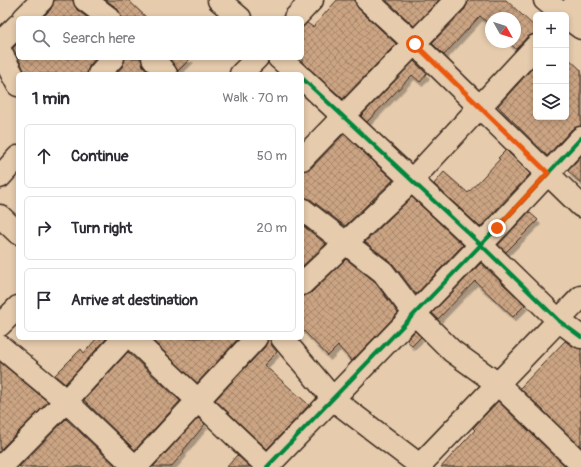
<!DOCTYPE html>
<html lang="en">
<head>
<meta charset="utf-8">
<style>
	:root { --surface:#fff; --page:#f7f7f7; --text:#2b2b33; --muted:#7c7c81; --line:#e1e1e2 }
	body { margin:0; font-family:Pangolin,sans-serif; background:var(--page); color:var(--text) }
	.controls { position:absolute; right:12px; top:12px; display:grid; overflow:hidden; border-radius:6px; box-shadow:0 2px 6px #0003 }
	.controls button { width:36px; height:36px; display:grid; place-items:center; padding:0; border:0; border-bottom:1px solid var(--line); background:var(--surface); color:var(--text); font:20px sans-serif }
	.compass { position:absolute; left:485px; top:12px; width:36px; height:36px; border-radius:50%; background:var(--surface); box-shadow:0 2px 6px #0003; rotate:129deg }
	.stop { position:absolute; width:12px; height:12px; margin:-9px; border:3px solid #ea580c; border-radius:50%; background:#fff }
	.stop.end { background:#ea580c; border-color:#fff; box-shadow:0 1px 4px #0008 }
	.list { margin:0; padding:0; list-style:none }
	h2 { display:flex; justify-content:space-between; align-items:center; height:52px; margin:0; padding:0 16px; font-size:17px }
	h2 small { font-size:13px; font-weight:400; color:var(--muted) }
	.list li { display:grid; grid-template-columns:26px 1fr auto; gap:12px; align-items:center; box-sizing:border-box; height:64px; margin:0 8px 8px; padding:0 8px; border:1px solid var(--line); border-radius:6px }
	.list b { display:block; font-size:15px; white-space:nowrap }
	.list em { font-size:13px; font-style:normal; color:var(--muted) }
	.icon { flex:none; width:22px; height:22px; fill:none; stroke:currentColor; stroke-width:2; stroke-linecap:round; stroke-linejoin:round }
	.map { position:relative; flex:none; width:581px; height:467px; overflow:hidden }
	.search { position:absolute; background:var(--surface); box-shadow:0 2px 6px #0003; left:16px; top:16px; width:288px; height:44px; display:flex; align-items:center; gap:10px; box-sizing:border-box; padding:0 14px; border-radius:6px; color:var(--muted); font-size:15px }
	.panel { position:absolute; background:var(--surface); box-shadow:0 2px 6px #0003; left:16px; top:72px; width:288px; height:268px; border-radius:6px }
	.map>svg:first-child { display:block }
</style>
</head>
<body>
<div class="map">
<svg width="581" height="467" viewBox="0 0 581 467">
	<defs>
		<pattern id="building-cross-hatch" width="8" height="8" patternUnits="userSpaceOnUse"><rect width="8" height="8" fill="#cba483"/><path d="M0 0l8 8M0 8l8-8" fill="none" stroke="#a6866b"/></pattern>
		<filter id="shadow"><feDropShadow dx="2.5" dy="4.5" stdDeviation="0" flood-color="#0004"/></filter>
	</defs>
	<rect width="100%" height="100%" fill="#e6cbad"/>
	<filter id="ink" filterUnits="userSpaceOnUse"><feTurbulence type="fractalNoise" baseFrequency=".025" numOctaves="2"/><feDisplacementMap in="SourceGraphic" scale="8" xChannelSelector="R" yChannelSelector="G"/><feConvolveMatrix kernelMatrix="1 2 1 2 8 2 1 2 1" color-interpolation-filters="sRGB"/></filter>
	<g filter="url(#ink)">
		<path fill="url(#building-cross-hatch)" stroke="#3b2a1e" filter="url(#shadow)" d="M54,0H73L77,10L88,18H42L51,9Z
			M106,0H128L147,18H121L117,8Z
			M337,0H355L359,9L396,44L343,99L302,62V28L307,23L313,27Z
			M386,0H439L414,26Z
			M468,0H506L536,28V34L527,37L516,49L508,42H515V18H491V26L480,16L444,55L432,43L465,9Z
			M18,43V58H96L89,66L87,74H26L13,48Z
			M566,56L581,70V126L572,129L547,156L498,106L536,64V117H566Z
			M125,58H141L143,66L150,74H116L123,66Z
			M169,58H191L178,71Z
			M414,61L427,74L420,82L412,75L367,122L361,116Z
			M344,134L393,180L345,226L310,199L302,197V171L311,168Z
			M506,150L530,174L480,227L434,184L444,172L468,193L500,159L498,158Z
			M581,156V183L568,171Z
			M412,197L463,245L416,294L393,264L365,242Z
			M529,212L538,220L506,252L498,245Z
			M302,225L326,244L302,267Z
			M346,259L374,281L398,313L352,361L338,346L328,356L302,329V296L311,293Z
			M481,263L525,305L513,317L475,281L438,319L432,313Z
			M415,331L421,337L412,346L407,340Z
			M97,338H107L65,384L55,375L81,349L84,353Z
			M150,338H239L197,383Z
			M268,338H270L272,346L277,352L264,365L309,405L267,449L215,400L265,347Z
			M565,341L574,347L581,349V447L520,388Z
			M128,352L180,401L135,450L84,400Z
			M0,362L48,402L0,450Z
			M498,401L566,467H441L475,430L473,428Z
			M198,418L205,424L183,451L184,452L171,467H153Z
			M66,419L117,467H19Z
			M237,455L250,467H227Z"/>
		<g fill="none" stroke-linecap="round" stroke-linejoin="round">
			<defs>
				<path id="minor" d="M85,0L109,18
					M219,0L240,18
					M367,0L415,44L581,206
					M545,0L563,15
					M565,15L580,0
					M566,17L581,28
					M24,18L42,0
					M295,18L312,0
					M0,43L18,25
					M0,51L18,85
					M153,58L166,74
					M279,58L297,74
					M99,74L113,58
					M241,74L257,58
					M302,78L480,244L558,320L581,337
					M302,159L456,0
					M0,177L18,157
					M302,209L383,272L414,313L452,351L498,384L581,464
					M0,216L18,233
					M302,284L412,180L536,46
					M0,325L18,307
					M132,338L268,467
					M282,338L334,400L422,467
					M0,346L66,401L135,467
					M1,467L66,401L124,338
					M136,467L256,338
					M267,467L497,228L581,138
					M418,467L581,297"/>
			</defs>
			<use href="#minor" stroke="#3b2a1e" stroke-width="25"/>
			<use href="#minor" stroke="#e6cbad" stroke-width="22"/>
			<defs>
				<path id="cycleway" d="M302,78L480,244L558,320L581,337
					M267,467L497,228L581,138"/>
			</defs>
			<use href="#cycleway" stroke="#e6cbad" stroke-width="6"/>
			<use href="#cycleway" stroke="#00873e" stroke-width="4"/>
		</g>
	</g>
	<g fill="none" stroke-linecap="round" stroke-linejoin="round" filter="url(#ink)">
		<path stroke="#ea580c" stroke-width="5" d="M415,44L548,173L497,228"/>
	</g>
</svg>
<div class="controls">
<button>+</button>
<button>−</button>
<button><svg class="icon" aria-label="layers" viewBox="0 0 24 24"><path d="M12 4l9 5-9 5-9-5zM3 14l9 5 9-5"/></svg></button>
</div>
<svg class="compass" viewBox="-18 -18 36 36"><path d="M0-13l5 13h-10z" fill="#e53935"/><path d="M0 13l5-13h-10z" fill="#7c7c81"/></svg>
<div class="stop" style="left:415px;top:44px"></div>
<div class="stop end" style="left:497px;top:228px"></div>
<div class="search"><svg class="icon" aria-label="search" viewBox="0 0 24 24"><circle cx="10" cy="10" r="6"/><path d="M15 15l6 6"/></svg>Search here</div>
<section class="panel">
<h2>1 min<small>Walk · 70 m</small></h2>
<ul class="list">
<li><svg class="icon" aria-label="ahead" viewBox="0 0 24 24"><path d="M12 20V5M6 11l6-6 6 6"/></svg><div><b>Continue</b></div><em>50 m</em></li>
<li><svg class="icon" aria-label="right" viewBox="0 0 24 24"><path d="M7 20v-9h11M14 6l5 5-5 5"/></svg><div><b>Turn right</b></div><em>20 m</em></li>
<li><svg class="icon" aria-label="arrive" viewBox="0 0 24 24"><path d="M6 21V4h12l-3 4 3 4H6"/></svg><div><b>Arrive at destination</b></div></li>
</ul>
</section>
</div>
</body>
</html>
